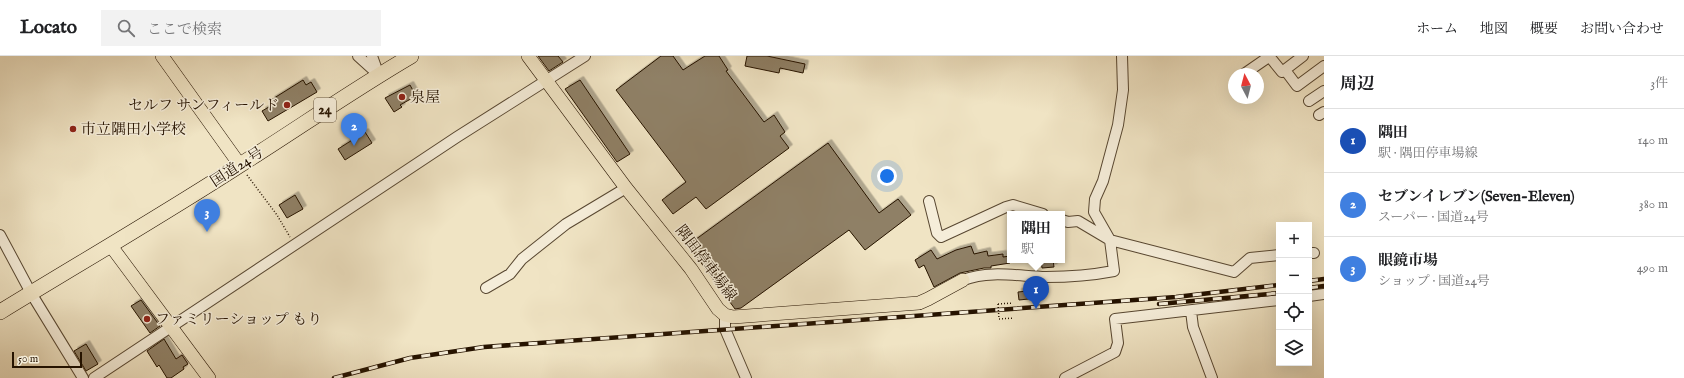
<!DOCTYPE html>
<html lang="ja">
<head>
<meta charset="utf-8">
<style>
	:root { --surface:#fff; --page:#f2f2f2; --text:#202124; --muted:#757577; --line:#e0e0e0; --accent:#8f2418 }
	body { margin:0; font-family:"IM FELL English","Noto Serif JP",serif; background:var(--page); color:var(--text) }
	.controls { position:absolute; right:12px; bottom:12px; display:grid; overflow:hidden; border-radius:0px; box-shadow:0 4px 16px #0002 }
	.controls button { width:36px; height:36px; display:grid; place-items:center; padding:0; border:0; border-bottom:1px solid var(--line); background:var(--surface); color:var(--text); font:20px sans-serif }
	.compass { position:absolute; left:1228px; top:12px; width:36px; height:36px; border-radius:50%; background:var(--surface); box-shadow:0 4px 16px #0002; rotate:353deg }
	.scale { position:absolute; left:12px; bottom:10px; width:70px; box-sizing:border-box; padding-left:4px; border:2px solid #261300; border-top:0; font-size:11px; line-height:14px; white-space:nowrap; color:#261300; -webkit-text-stroke:3px #f5edd9; paint-order:stroke }
	.you { position:absolute; left:887px; top:120px; width:14px; height:14px; margin:-10px; border:3px solid #fff; border-radius:50%; background:#1a73e8; box-shadow:0 0 0 6px #1a73e833 }
	.badge { display:grid; place-items:center; width:26px; height:26px; border-radius:50%; background:var(--accent); color:#fff; font-size:13px; font-weight:700 }
	.pin { position:absolute; translate:-50% -33px; filter:drop-shadow(0 1px 2px #0008) }
	.pin::after { content:''; position:absolute; top:21px; width:14px; height:12px; background:inherit; clip-path:polygon(0 0,100% 0,50% 100%) }
	.popup { position:absolute; left:1007px; top:155px; width:58px; height:52px; box-sizing:border-box; display:grid; place-content:center; border-radius:0px; background:var(--surface); filter:drop-shadow(0 1px 3px #0005); font-size:13px; white-space:nowrap; color:var(--muted) }
	.popup b { font-size:15px; color:var(--text) }
	.popup::after { content:''; position:absolute; left:50%; top:100%; margin-left:-8px; border:8px solid transparent; border-top-color:var(--surface) }
	.list { margin:0; padding:0; list-style:none }
	h2 { display:flex; justify-content:space-between; align-items:center; height:52px; margin:0; padding:0 16px; font-size:17px }
	h2 small { font-size:13px; font-weight:400; color:var(--muted) }
	.list li { display:grid; grid-template-columns:26px 1fr auto; gap:12px; align-items:center; box-sizing:border-box; height:64px; padding:0 16px; border-top:1px solid var(--line) }
	.list b { display:block; font-size:15px; white-space:nowrap }
	.list p { margin:0; font-size:13px; white-space:nowrap; color:var(--muted) }
	.list em { font-size:13px; font-style:normal; color:var(--muted) }
	.icon { flex:none; width:22px; height:22px; fill:none; stroke:currentColor; stroke-width:2; stroke-linecap:round; stroke-linejoin:round }
	.map { position:relative; flex:none; width:1324px; height:322px; overflow:hidden }
	header { display:flex; align-items:center; gap:24px; box-sizing:border-box; height:56px; padding:0 20px; background:var(--surface); border-bottom:1px solid var(--line) }
	header strong { font-size:19px }
	nav { display:flex; gap:22px; margin-inline-start:auto; font-size:14px }
	.search { width:280px; height:36px; background:var(--page); display:flex; align-items:center; gap:10px; box-sizing:border-box; padding:0 14px; border-radius:0px; color:var(--muted); font-size:15px }
	main { display:flex }
	aside { flex:1; background:var(--surface) }
	.map>svg:first-child { display:block }
</style>
</head>
<body>
<header>
<strong>Locato</strong>
<div class="search"><svg class="icon" aria-label="search" viewBox="0 0 24 24"><circle cx="10" cy="10" r="6"/><path d="M15 15l6 6"/></svg>ここで検索</div>
<nav><a>ホーム</a><a>地図</a><a>概要</a><a>お問い合わせ</a></nav>
</header>
<main>
<div class="map">
<svg width="1324" height="322" viewBox="0 0 1324 322">
	<defs>
		<filter id="shadow"><feDropShadow dx="3.5" dy="-3.5" stdDeviation="0" flood-color="#0004"/></filter>
	</defs>
	<rect width="100%" height="100%" fill="#f0e4c4"/>
	<filter id="stains"><feTurbulence type="fractalNoise" baseFrequency=".005" numOctaves="4"/><feColorMatrix values="0 0 0 0 .2 0 0 0 0 .09 0 0 0 0 .02 0 0 0 .5 -.17"/></filter>
	<radialGradient id="worn" r=".72"><stop offset=".6" stop-color="#630" stop-opacity="0"/><stop offset="1" stop-color="#630" stop-opacity=".3"/></radialGradient>
	<path fill="#8f8066" stroke="#261300" filter="url(#shadow)" d="M538,0H558L563,6L549,15Z
		M661,0H673L683,14L705,0H719L728,14L726,15L764,66L774,59L785,76L780,80L789,92L706,153L696,141L673,158L662,144L686,126L616,34Z
		M747,0H767L805,8L803,17L780,12L779,17L745,10Z
		M303,24L306,29L311,26L317,36L268,65L262,55L274,48L271,44Z
		M580,24L630,98L617,106L565,33Z
		M410,29L416,40L400,49L402,51L394,56L385,42Z
		M365,76L372,87L345,104L338,93Z
		M828,87L879,157L898,143L911,159L865,194L849,174L741,252L735,253L688,189Z
		M295,139L303,153L287,162L279,149Z
		M971,190L974,198L987,195L988,200L1003,198V201L1010,200V207L991,210V212H984L960,217L934,231L924,209L919,212L915,204L931,194L937,203L956,194Z
		M1041,204H1053L1054,211L1042,212Z
		M1037,234L1038,242L1019,244L1018,236Z
		M141,244L160,270L150,277L131,250Z
		M164,283L176,303L182,299L188,308L183,311L184,313L171,322H167L159,309L157,311L147,295Z
		M86,288L98,308L86,315L74,295Z"/>
	<g fill="none" stroke-linecap="round" stroke-linejoin="round">
		<defs>
			<path id="minor" d="M358,0L379,19
				M372,0L378,17
				M1269,0L1282,16L1303,0
				M1285,14L1297,30L1324,10
				M1244,18L1270,0
				M1309,45L1324,35
				M1319,59L1324,56
				M929,145L937,177L941,181L1006,151L1013,149L1043,158
				M1062,164L1068,166L1078,165L1110,184L1234,216L1250,202L1279,199
				M0,179L31,237L83,322
				M1309,197H1314
				M963,224C990,214 1017,220 1046,221C1068,221 1093,219 1114,215L1110,184L1094,156L1095,143L1103,125L1118,69L1123,34L1122,0
				M486,232L510,218L522,203L566,168L626,132
				M1309,240L1324,238
				M1191,255L1193,271L1212,322
				M725,259V273L746,322
				M94,322L457,81L585,0
				M1065,322L1115,296L1118,287L1115,263L1279,244"/>
			<path id="major" d="M162,0L240,109
				M528,0L626,132L691,213L718,253L725,259L733,261L919,247L928,243L963,224
				M111,190L209,322"/>
			<path id="highway" d="M0,256C80,207 161,160 240,109C297,73 353,34 411,0"/>
		</defs>
		<use href="#minor" stroke="#584731" stroke-width="12"/>
		<use href="#major" stroke="#261300" stroke-width="14"/>
		<use href="#highway" stroke="#261300" stroke-width="16"/>
		<path stroke="#261300" stroke-width="1.5" stroke-dasharray="1 2" stroke-linecap="butt" d="M247,119L277,159L290,181
			M998,248L1013,247
			M999,263L1014,262"/>
		<use href="#minor" stroke="#f5edd9" stroke-width="10"/>
		<use href="#major" stroke="#f0e4c4" stroke-width="13"/>
		<use href="#highway" stroke="#f0e4c4" stroke-width="15"/>
		<defs>
			<path id="rail" d="M1309,225L1324,223
				M1309,232L1324,230
				M1159,248L1279,237
				M334,322L410,302L484,291L1176,241L1279,229"/>
		</defs>
		<use href="#rail" stroke="#261300" stroke-width="4.5"/>
		<use href="#rail" stroke="#f5edd9" stroke-width="3" stroke-dasharray="9" stroke-linecap="butt"/>
		<path stroke="#261300" stroke-width="1.5" stroke-dasharray="1 2" stroke-linecap="butt" d="M998,248L999,263"/>
	</g>
	<g fill="#8f2418" stroke="#f5edd9" stroke-width="1.5">
		<circle cx="402" cy="41" r="4"/>
		<circle cx="287" cy="49" r="4"/>
		<circle cx="73" cy="73" r="4"/>
		<circle cx="147" cy="263" r="4"/>
	</g>
	<g text-anchor="middle" dominant-baseline="central" stroke-width="3" stroke-linejoin="round" paint-order="stroke">
		<rect fill="#f5edd9" stroke="#645441" stroke-width="1" x="314" y="42" width="22" height="24" rx="3"/>
		<g font-size="14" font-weight="bold" fill="#261300">
			<text x="325" y="54">24</text>
		</g>
		<g font-size="15" fill="#261300" stroke="#f5edd9" text-anchor="start">
			<text x="410" y="41">泉屋</text>
			<text x="279" y="49" text-anchor="end">セルフ サンフィールド</text>
			<text x="81" y="73">市立隅田小学校</text>
			<text x="155" y="263">ファミリーショップ もり</text>
		</g>
		<g font-size="15" fill="#261300" stroke="#f5edd9">
			<text transform="translate(237 111) rotate(-33)">国道24号</text>
			<text transform="translate(706 207) rotate(53)">隅田停車場線</text>
		</g>
	</g>
	<rect width="100%" height="100%" filter="url(#stains)"/>
	<rect width="100%" height="100%" fill="url(#worn)"/>
</svg>
<div class="controls">
<button>+</button>
<button>−</button>
<button><svg class="icon" aria-label="locate" viewBox="0 0 24 24"><circle cx="12" cy="12" r="6"/><path d="M12 2v4M12 18v4M2 12h4M18 12h4"/></svg></button>
<button><svg class="icon" aria-label="layers" viewBox="0 0 24 24"><path d="M12 4l9 5-9 5-9-5zM3 14l9 5 9-5"/></svg></button>
</div>
<svg class="compass" viewBox="-18 -18 36 36"><path d="M0-13l5 13h-10z" fill="#e53935"/><path d="M0 13l5-13h-10z" fill="#757577"/></svg>
<div class="scale">50 m</div>
<div class="you"></div>
<div class="pin badge" style="left:1036px;top:253px;background:#1a4fb4">1</div>
<div class="popup"><b>隅田</b>駅</div>
<div class="pin badge" style="left:354px;top:90px;background:#3f7fe0">2</div>
<div class="pin badge" style="left:207px;top:176px;background:#3f7fe0">3</div>
</div>
<aside>
<h2>周辺<small>3件</small></h2>
<ul class="list">
<li><span class="badge" style="background:#1a4fb4">1</span><div><b>隅田</b><p>駅 · 隅田停車場線</p></div><em>140 m</em></li>
<li><span class="badge" style="background:#3f7fe0">2</span><div><b>セブンイレブン(Seven-Eleven)</b><p>スーパー · 国道24号</p></div><em>380 m</em></li>
<li><span class="badge" style="background:#3f7fe0">3</span><div><b>眼鏡市場</b><p>ショップ · 国道24号</p></div><em>490 m</em></li>
</ul>
</aside>
</main>
</body>
</html>
